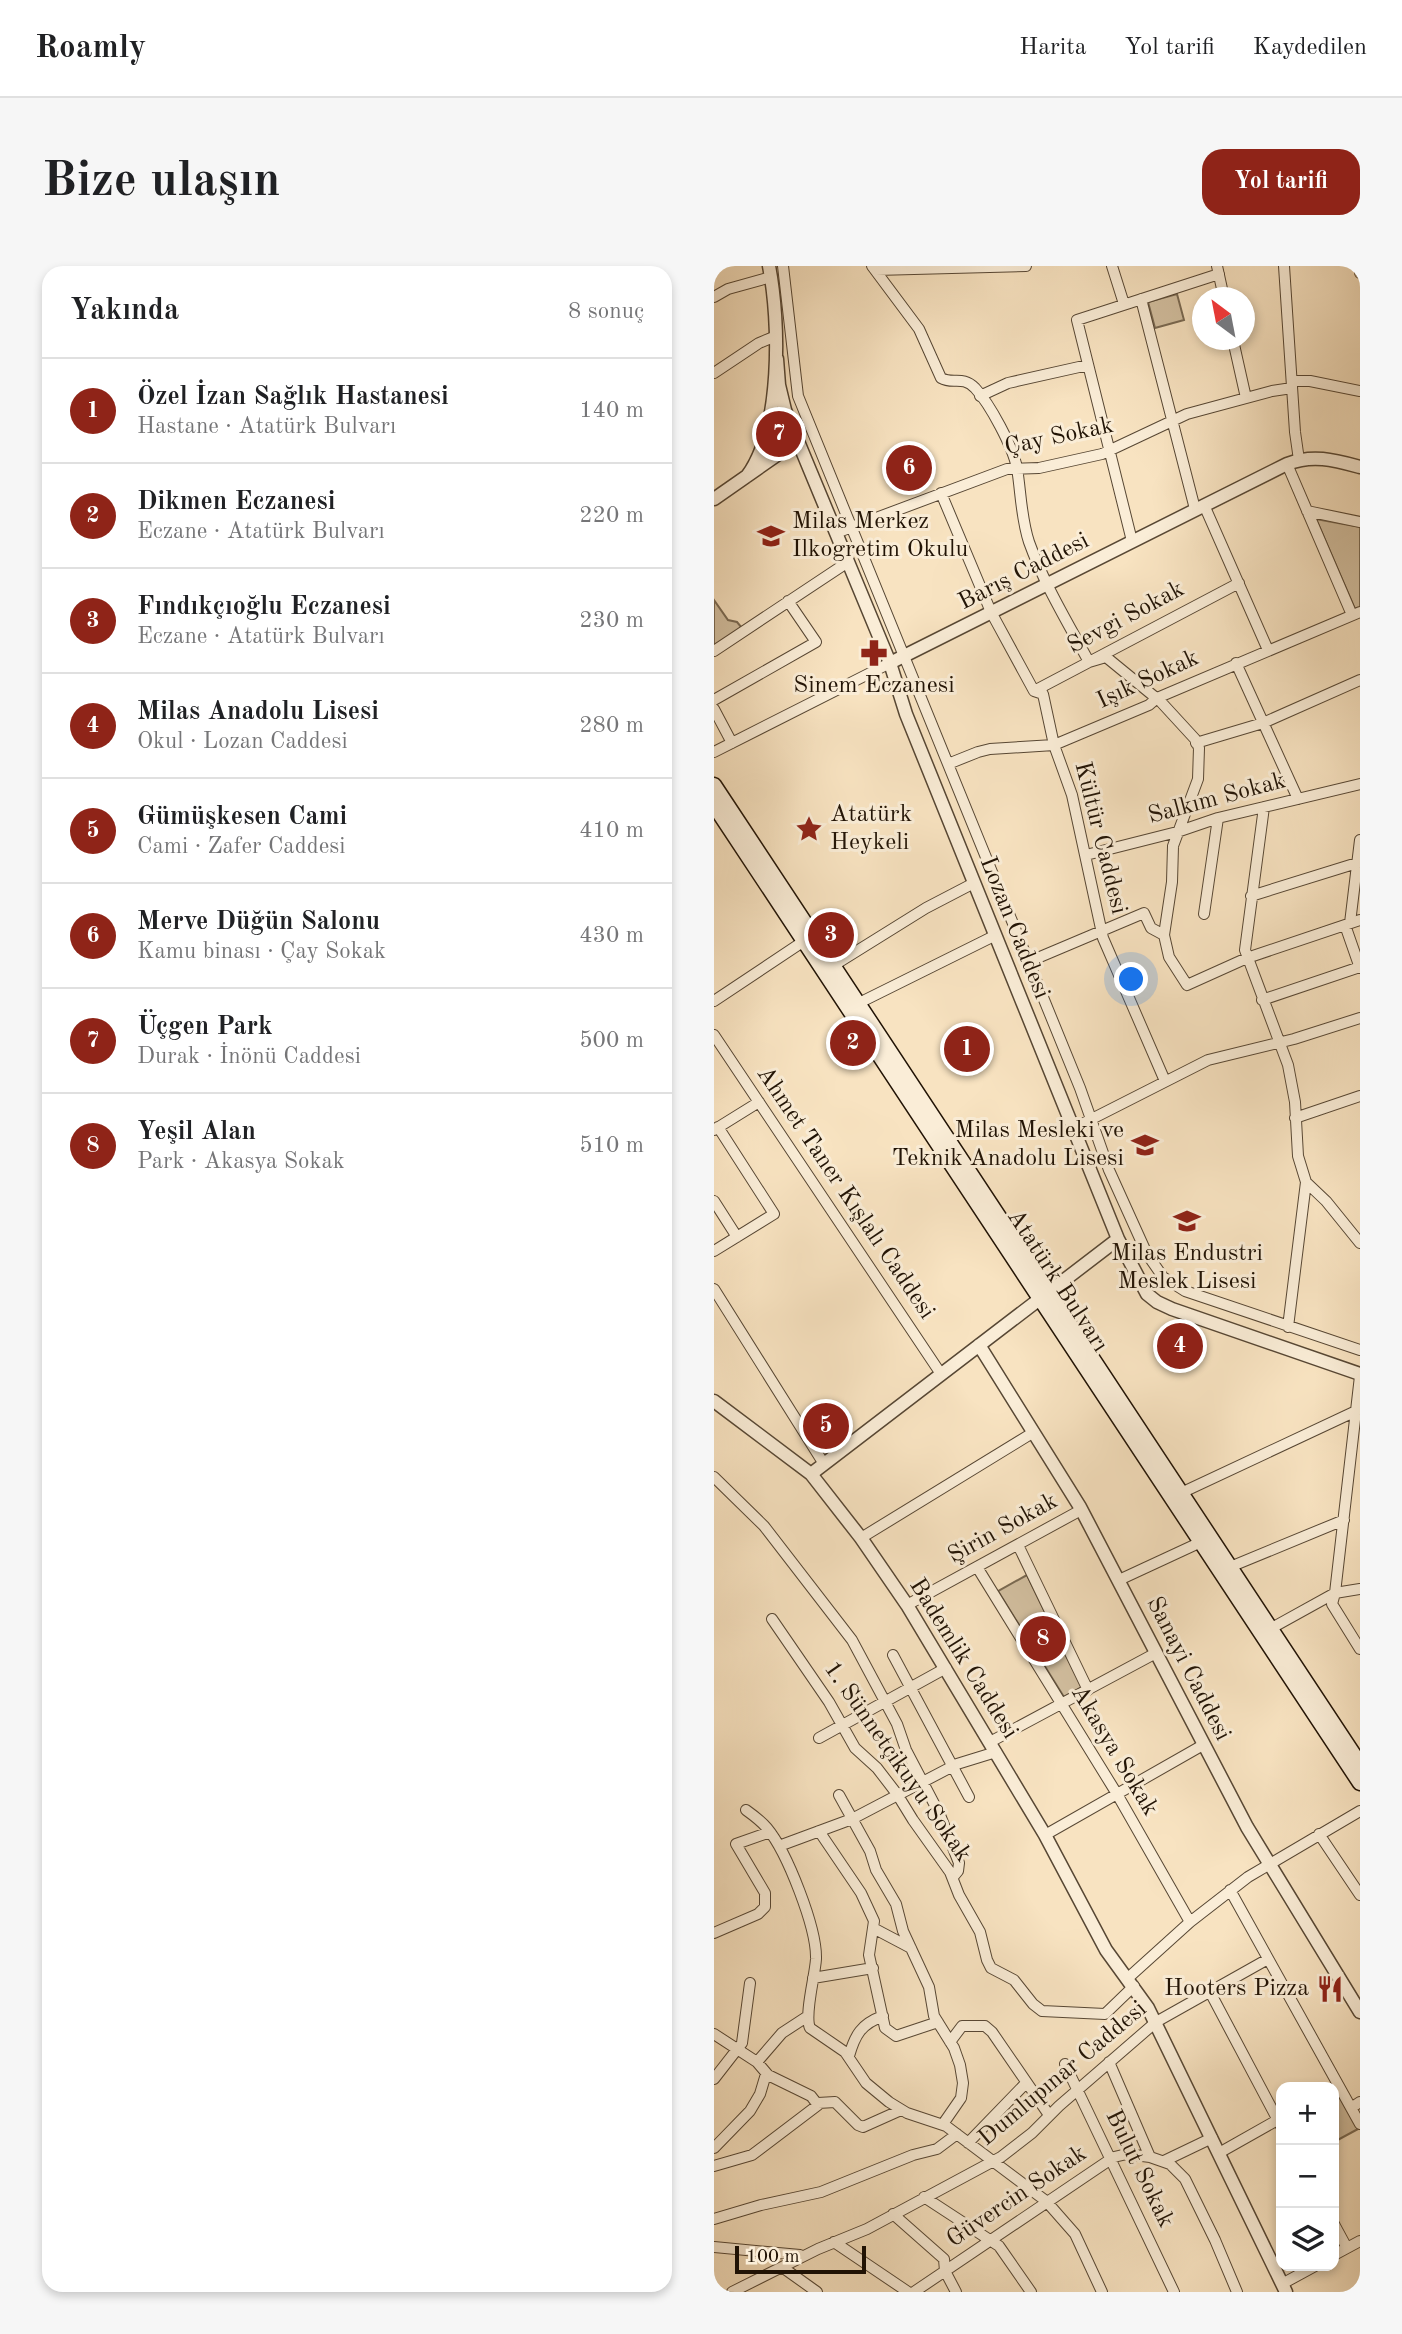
<!DOCTYPE html>
<html lang="tr">
<head>
<meta charset="utf-8">
<style>
	:root { --surface:#fff; --page:#f6f6f6; --text:#202124; --muted:#757577; --line:#e0e0e0; --accent:#8f2418 }
	body { margin:0; font-family:"Old Standard TT",serif; background:var(--page); color:var(--text) }
	.controls { position:absolute; right:21px; bottom:21px; display:grid; overflow:hidden; border-radius:14px; box-shadow:0 4px 10px #0003 }
	.controls button { width:63px; height:63px; display:grid; place-items:center; padding:0; border:0; border-bottom:2px solid var(--line); background:var(--surface); color:var(--text); font:35px sans-serif }
	.compass { position:absolute; left:478px; top:21px; width:63px; height:63px; border-radius:50%; background:var(--surface); box-shadow:0 4px 10px #0003; rotate:328deg }
	.scale { position:absolute; left:21px; bottom:18px; width:131px; box-sizing:border-box; padding-left:7px; border:4px solid #211305; border-top:0; font-size:19px; line-height:24px; white-space:nowrap; color:#211305; -webkit-text-stroke:5px #faedd7; paint-order:stroke }
	.you { position:absolute; left:418px; top:714px; width:24px; height:24px; margin:-18px; border:5px solid #fff; border-radius:50%; background:#1a73e8; box-shadow:0 0 0 10px #1a73e833 }
	.badge { display:grid; place-items:center; width:46px; height:46px; border-radius:50%; background:var(--accent); color:#fff; font-size:23px; font-weight:700 }
	.pin { position:absolute; translate:-50% -50%; border:4px solid #fff; box-shadow:0 2px 7px #0006 }
	.list { margin:0; padding:0; list-style:none }
	h2 { display:flex; justify-content:space-between; align-items:center; height:91px; margin:0; padding:0 28px; font-size:30px }
	h2 small { font-size:23px; font-weight:400; color:var(--muted) }
	.list li { display:grid; grid-template-columns:46px 1fr auto; gap:21px; align-items:center; box-sizing:border-box; height:105px; padding:0 28px; border-top:2px solid var(--line) }
	.list b { display:block; font-size:26px; white-space:nowrap }
	.list p { margin:0; font-size:23px; white-space:nowrap; color:var(--muted) }
	.list em { font-size:23px; font-style:normal; color:var(--muted) }
	.icon { flex:none; width:38px; height:38px; fill:none; stroke:currentColor; stroke-width:2; stroke-linecap:round; stroke-linejoin:round }
	.map { position:relative; flex:none; width:646px; height:2026px; overflow:hidden; border-radius:21px }
	header { display:flex; align-items:center; gap:42px; box-sizing:border-box; height:98px; padding:0 35px; background:var(--surface); border-bottom:2px solid var(--line) }
	header strong { font-size:33px }
	nav { display:flex; gap:38px; margin-inline-start:auto; font-size:24px }
	.intro { display:flex; align-items:center; justify-content:space-between; box-sizing:border-box; height:168px; padding:0 42px }
	h1 { margin:0; font-size:49px }
	.button { padding:18px 32px; border-radius:21px; background:var(--accent); color:#fff; font-size:24px; font-weight:700 }
	main { display:flex; gap:42px; padding:0 42px }
	aside { flex:1; background:var(--surface); border-radius:21px; box-shadow:0 4px 10px #0003 }
	.map>svg:first-child { display:block }
</style>
</head>
<body>
<header>
<strong>Roamly</strong>
<nav><a>Harita</a><a>Yol tarifi</a><a>Kaydedilen</a></nav>
</header>
<div class="intro"><h1>Bize ulaşın</h1><a class="button">Yol tarifi</a></div>
<main>
<aside>
<h2>Yakında<small>8 sonuç</small></h2>
<ul class="list">
<li><span class="badge">1</span><div><b>Özel İzan Sağlık Hastanesi</b><p>Hastane · Atatürk Bulvarı</p></div><em>140 m</em></li>
<li><span class="badge">2</span><div><b>Dikmen Eczanesi</b><p>Eczane · Atatürk Bulvarı</p></div><em>220 m</em></li>
<li><span class="badge">3</span><div><b>Fındıkçıoğlu Eczanesi</b><p>Eczane · Atatürk Bulvarı</p></div><em>230 m</em></li>
<li><span class="badge">4</span><div><b>Milas Anadolu Lisesi</b><p>Okul · Lozan Caddesi</p></div><em>280 m</em></li>
<li><span class="badge">5</span><div><b>Gümüşkesen Cami</b><p>Cami · Zafer Caddesi</p></div><em>410 m</em></li>
<li><span class="badge">6</span><div><b>Merve Düğün Salonu</b><p>Kamu binası · Çay Sokak</p></div><em>430 m</em></li>
<li><span class="badge">7</span><div><b>Üçgen Park</b><p>Durak · İnönü Caddesi</p></div><em>500 m</em></li>
<li><span class="badge">8</span><div><b>Yeşil Alan</b><p>Park · Akasya Sokak</p></div><em>510 m</em></li>
</ul>
</aside>
<div class="map">
<svg width="646" height="2026" viewBox="0 0 646 2026">
	<rect width="100%" height="100%" fill="#f8e3c1"/>
	<filter id="stains"><feTurbulence type="fractalNoise" baseFrequency=".00286" numOctaves="4"/><feColorMatrix values="0 0 0 0 .2 0 0 0 0 .09 0 0 0 0 .02 0 0 0 .5 -.17"/></filter>
	<radialGradient id="worn" r=".72"><stop offset=".6" stop-color="#630" stop-opacity="0"/><stop offset="1" stop-color="#630" stop-opacity=".3"/></radialGradient>
	<path fill="#d3c0a1" stroke="#7a6a53" stroke-width="2" d="M463,28L470,54L441,62L434,36Z
		M602,253L646,261V342L641,343Z
		M0,334L14,354L23,356L28,362L0,380Z
		M313,1309L368,1421L350,1431L284,1325Z
		M623,1825L644,1863L620,1876V1827Z"/>
	<g fill="none" stroke-linecap="round" stroke-linejoin="round">
		<defs>
			<path id="minor" d="M69,0L84,130L366,822L395,904L433,988L449,1011L471,1025L646,1084
				M158,0L205,63L227,112C239,119 248,109 261,122C276,138 299,181 303,202C307,227 307,252 315,276C330,318 354,357 375,396L392,391L447,436L481,473L485,482L484,513L459,580L458,616L450,669L455,691L473,719L533,692L646,654
				M398,0L410,38
				M503,0L510,32
				M570,0L581,166L585,194
				M646,0V7
				M162,4L312,0
				M0,31L14,23L57,11
				M427,33L481,243
				M519,74L532,132
				M0,107L45,77L62,70
				M578,115H596L646,125
				M266,130L294,117L374,99
				M573,198L638,349
				M227,227L277,346L320,425L329,428L340,479L358,529L389,672L451,815
				M490,239L554,384
				M593,245L646,256
				M122,267L293,203L325,202L388,188L473,148L558,125L578,122
				M418,275L363,54L505,8
				M0,385L134,296
				M522,397L584,533
				M320,425L525,317
				M0,434L102,376L74,335
				M0,443L18,477
				M482,477L549,457L646,414
				M0,486L176,397
				M234,498L264,486L276,483L340,479L435,439L443,432L646,346
				M550,541L531,684L574,799L581,836L584,890L592,916L574,1061
				M372,589L463,566L504,552L646,518
				M537,630L643,597
				M490,648L504,552
				M636,657L646,574
				M631,659L646,702
				M314,696L430,647L437,662L450,669
				M114,703L212,642L260,617
				M548,734L646,701
				M0,735L93,673
				M145,737L280,670
				M0,769L227,1108
				M581,852L646,830
				M358,863L494,794L580,773L646,752
				M0,864L45,836
				M592,916L612,935L646,977
				M0,935L23,971
				M0,985L60,948L4,861
				M0,1023L110,1198
				M646,1110L621,1327L618,1338L646,1383
				M0,1211L50,1260L138,1374L183,1458L192,1484L226,1549L245,1597L244,1605L239,1611
				M467,1227L642,1145
				M147,1272L320,1166
				M304,1279L374,1424
				M263,1301L403,1528L476,1656
				M516,1301L630,1254
				M405,1314L487,1276
				M193,1339L367,1244
				M58,1353L115,1436L141,1482L163,1502L183,1528L199,1554L236,1606L245,1629L266,1666L273,1694L277,1702L300,1714L319,1738L328,1745L391,1748L420,1720
				M556,1363L621,1327L646,1323
				M179,1389L255,1531
				M105,1472L232,1402
				M276,1476L442,1387
				M125,1529L156,1585L162,1604L182,1638L189,1665L215,1721L220,1750L240,1782L246,1799L249,1817L247,1832L229,1858
				M32,1544C39,1549 47,1555 53,1562C73,1586 103,1662 102,1693C101,1710 90,1749 96,1762L131,1786L152,1817L175,1836L193,1847L232,1860L332,1935L361,1968L388,2026
				M105,1565L147,1627L160,1655L155,1689L171,1762L182,1770L224,1756
				M605,1568L646,1629
				M331,1569L489,1479
				M65,1580L138,1553L243,1498L282,1486
				M516,1624L646,1858
				M161,1663L197,1682
				M0,1667L44,1648L51,1641V1627L22,1578L56,1566
				M99,1712L159,1702
				M414,1712L476,1656L534,1611L646,1545
				M496,1726L567,1860
				M0,1768L43,1796L54,1809L97,1830L104,1839L38,1889L0,1900
				M236,1776L248,1760H271L278,1766L335,1849
				M135,1790C141,1769 147,1758 169,1750
				M43,1796L68,1767L94,1750
				M395,1796L436,1891L456,1898L471,1913L501,1974L523,2026
				M351,1798L460,2026
				M0,1813L28,1777L36,1717
				M104,1837L121,1836L144,1859L149,1861L187,1844
				M637,1842L646,1836
				M254,1877L312,1817
				M0,1882L36,1845L46,1828L52,1808
				M505,1887L567,1852
				M450,1895L498,1872
				M210,1931L285,1980L317,2026
				M179,1948L230,1993L231,2005L242,2026
				M0,1953L47,1939L107,1926L199,1889L223,1883L243,1868
				M620,1958L633,1982
				M120,1976L194,2026
				M0,1981L86,1989
				M620,1989L646,1975
				M68,2001L103,2026
				M568,2018L601,2000
				M18,2026L104,1983L153,1963L287,1891L318,1867L345,1840L442,1756L554,1693
				M200,2026L400,1891L413,1888L436,1891"/>
			<path id="tertiary" d="M63,93L65,119L71,144L176,397L192,448L404,973L433,1028L443,1036L458,1043L646,1108
				M33,210C68,163 66,56 55,0
				M0,233L83,175
				M176,397L573,198C599,188 620,194 646,201
				M265,1079L366,1241L533,1561L646,1746
				M0,1135L97,1208L147,1272L193,1339L331,1569L392,1684L434,1742L572,2026
				M97,1208L404,973"/>
			<path id="secondary" d="M0,519L646,1498
				M0,539L646,1517"/>
		</defs>
		<use href="#minor" stroke="#574734" stroke-width="12"/>
		<use href="#tertiary" stroke="#574734" stroke-width="15"/>
		<use href="#secondary" stroke="#211305" stroke-width="17"/>
		<use href="#minor" stroke="#faedd7" stroke-width="10"/>
		<use href="#tertiary" stroke="#faedd7" stroke-width="12"/>
		<use href="#secondary" stroke="#faedd7" stroke-width="14"/>
	</g>
	<defs>
		<symbol id="school-bare" viewBox="-9 -9 18 18"><path d="M0-5L7-2L0 1L-7-2ZM-4 1L0 2.5L4 1V4Q0 6-4 4Z" fill="#8f2418" stroke="#faedd7" stroke-width="2.5" paint-order="stroke"/></symbol>
		<symbol id="pharmacy-bare" viewBox="-9 -9 18 18"><path d="M-2-6h4v4h4v4h-4v4h-4v-4h-4v-4h4Z" fill="#8f2418" stroke="#faedd7" stroke-width="2.5" paint-order="stroke"/></symbol>
		<symbol id="sight-bare" viewBox="-9 -9 18 18"><path d="M0-6L1.8-2.2L6-1.7L2.9 1.2L3.7 5.4L0 3.3L-3.7 5.4L-2.9 1.2L-6-1.7L-1.8-2.2Z" fill="#8f2418" stroke="#faedd7" stroke-width="2.5" paint-order="stroke"/></symbol>
		<symbol id="restaurant-bare" viewBox="-9 -9 18 18"><path d="M-5-6h1v4h1v-4h1v4h1v-4h1v5L-1.5 .5V6h-2V.5L-5-1ZM5-6V6H3V1.5H1.5Q1.5-4 5-6Z" fill="#8f2418" stroke="#faedd7" stroke-width="2.5" paint-order="stroke"/></symbol>
	</defs>
	<g fill-rule="evenodd">
		<use href="#school-bare" x="38" y="251" width="38" height="38"/>
		<use href="#pharmacy-bare" x="141" y="368" width="38" height="38"/>
		<use href="#sight-bare" x="76" y="544" width="38" height="38"/>
		<use href="#school-bare" x="412" y="860" width="38" height="38"/>
		<use href="#school-bare" x="454" y="936" width="38" height="38"/>
		<use href="#restaurant-bare" x="597" y="1704" width="38" height="38"/>
	</g>
	<g text-anchor="middle" dominant-baseline="central" stroke-width="6" stroke-linejoin="round" paint-order="stroke">
		<g font-size="24" fill="#211305" stroke="#faedd7">
			<text transform="translate(345 171) rotate(-12)">Çay Sokak</text>
			<text transform="translate(310 306) rotate(-27)">Barış Caddesi</text>
			<text transform="translate(412 352) rotate(-28)">Sevgi Sokak</text>
			<text transform="translate(434 414) rotate(-25)">Işık Sokak</text>
			<text transform="translate(503 533) rotate(-15)">Salkım Sokak</text>
			<text transform="translate(386 572) rotate(76)">Kültür Caddesi</text>
			<text transform="translate(300 662) rotate(68)">Lozan Caddesi</text>
			<text transform="translate(131 927) rotate(56)">Ahmet Taner Kışlalı Caddesi</text>
			<text transform="translate(343 1015) rotate(57)">Atatürk Bulvarı</text>
			<text transform="translate(289 1263) rotate(-29)">Şirin Sokak</text>
			<text transform="translate(249 1393) rotate(58)">Bademlik Caddesi</text>
			<text transform="translate(474 1403) rotate(63)">Sanayi Caddesi</text>
			<text transform="translate(400 1485) rotate(59)">Akasya Sokak</text>
			<text transform="translate(183 1496) rotate(55)">1. Sünnetçikuyu Sokak</text>
			<text transform="translate(349 1808) rotate(-40)">Dumlupınar Caddesi</text>
			<text transform="translate(425 1903) rotate(64)">Bulut Sokak</text>
			<text transform="translate(303 1931) rotate(-34)">Güvercin Sokak</text>
		</g>
		<g font-size="24" fill="#211305" stroke="#faedd7" text-anchor="start">
			<text x="78" y="256">Milas Merkez<tspan x="78" dy="28">Ilkogretim Okulu</tspan></text>
			<text x="160" y="420" text-anchor="middle">Sinem Eczanesi</text>
			<text x="116" y="549">Atatürk<tspan x="116" dy="28">Heykeli</tspan></text>
			<text x="410" y="865" text-anchor="end">Milas Mesleki ve<tspan x="410" dy="28">Teknik Anadolu Lisesi</tspan></text>
			<text x="473" y="988" text-anchor="middle">Milas Endustri<tspan x="473" dy="28">Meslek Lisesi</tspan></text>
			<text x="595" y="1723" text-anchor="end">Hooters Pizza</text>
		</g>
	</g>
	<rect width="100%" height="100%" filter="url(#stains)"/>
	<rect width="100%" height="100%" fill="url(#worn)"/>
</svg>
<div class="controls">
<button>+</button>
<button>−</button>
<button><svg class="icon" aria-label="layers" viewBox="0 0 24 24"><path d="M12 4l9 5-9 5-9-5zM3 14l9 5 9-5"/></svg></button>
</div>
<svg class="compass" viewBox="-18 -18 36 36"><path d="M0-13l5 13h-10z" fill="#e53935"/><path d="M0 13l5-13h-10z" fill="#757577"/></svg>
<div class="scale">100 m</div>
<div class="you"></div>
<div class="pin badge" style="left:253px;top:783px">1</div>
<div class="pin badge" style="left:139px;top:777px">2</div>
<div class="pin badge" style="left:117px;top:669px">3</div>
<div class="pin badge" style="left:466px;top:1080px">4</div>
<div class="pin badge" style="left:112px;top:1160px">5</div>
<div class="pin badge" style="left:195px;top:202px">6</div>
<div class="pin badge" style="left:65px;top:168px">7</div>
<div class="pin badge" style="left:329px;top:1373px">8</div>
</div>
</main>
</body>
</html>
